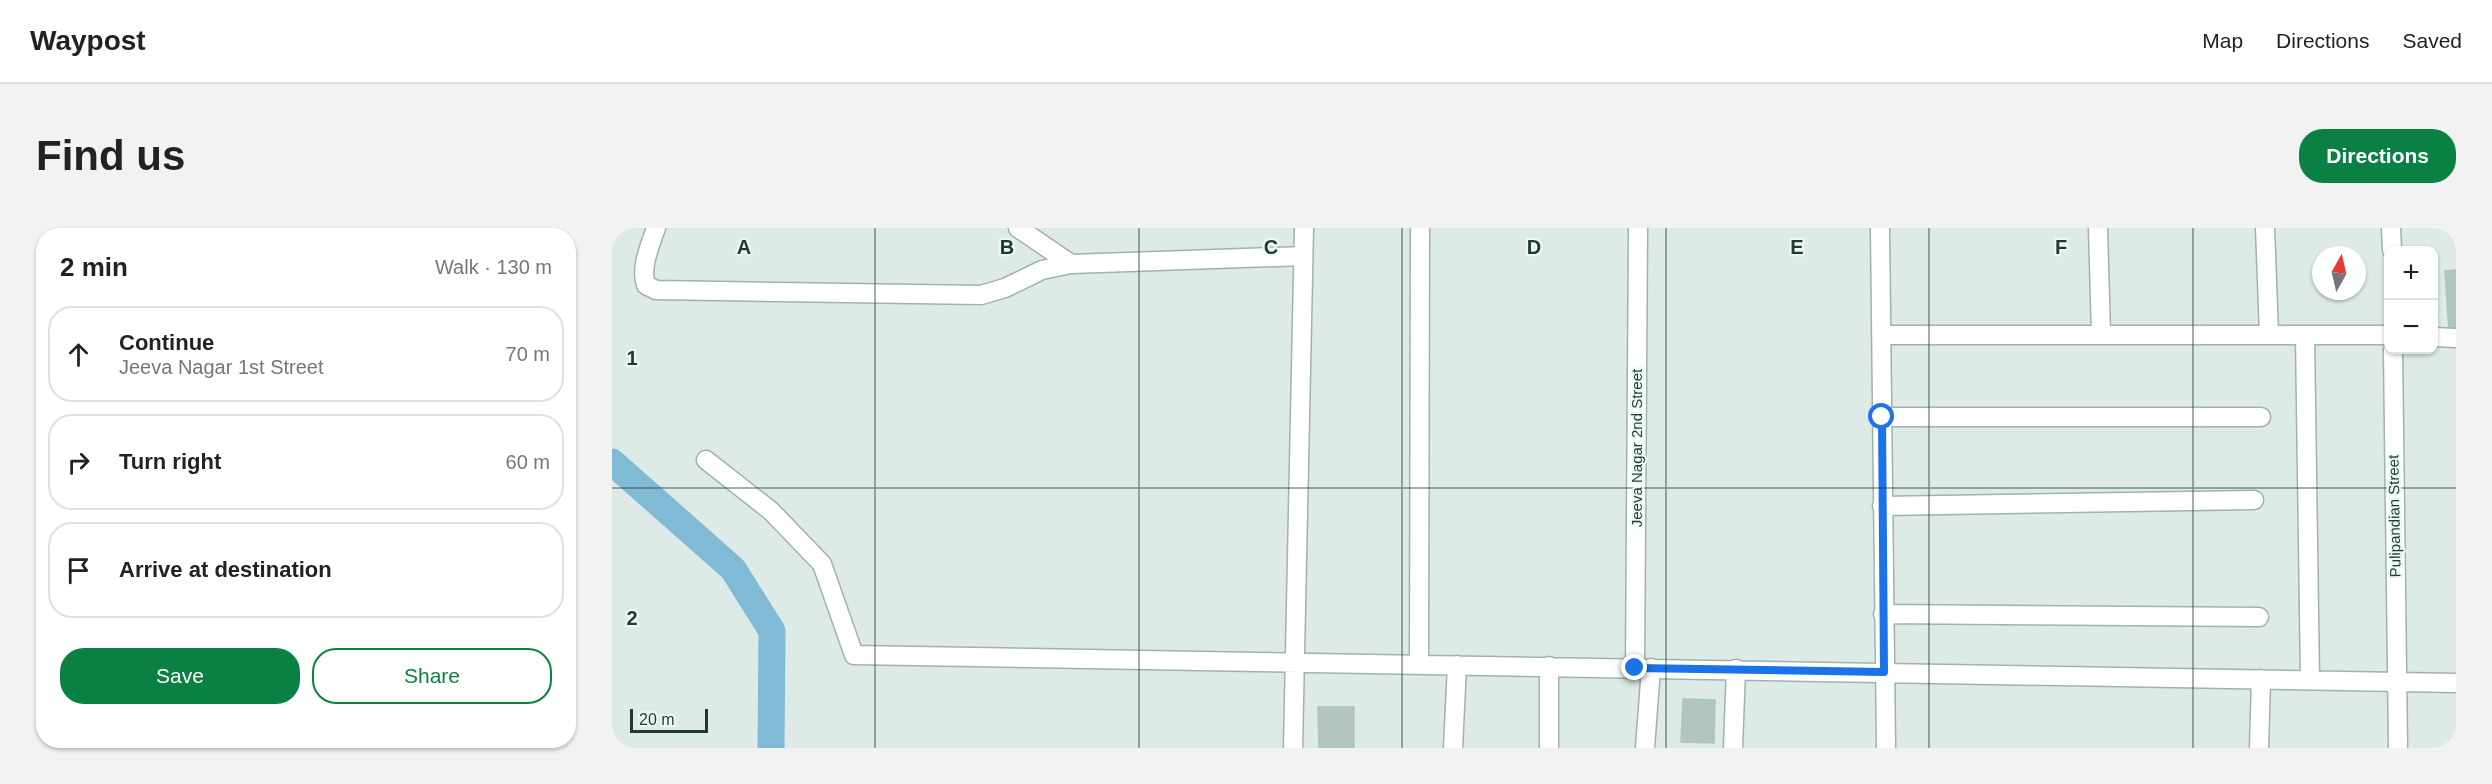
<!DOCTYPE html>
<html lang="en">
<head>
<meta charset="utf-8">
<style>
	:root { --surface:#fff; --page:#f2f2f2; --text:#222; --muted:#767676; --line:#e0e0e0; --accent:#0b8043 }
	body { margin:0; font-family:Helvetica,sans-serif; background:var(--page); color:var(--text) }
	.controls { position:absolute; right:18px; top:18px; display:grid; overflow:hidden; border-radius:12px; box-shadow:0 2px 4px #0004 }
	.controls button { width:54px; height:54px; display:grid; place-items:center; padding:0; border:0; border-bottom:2px solid var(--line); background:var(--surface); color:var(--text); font:30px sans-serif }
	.compass { position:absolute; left:1700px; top:18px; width:54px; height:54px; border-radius:50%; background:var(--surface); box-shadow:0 2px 4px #0004; rotate:8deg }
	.scale { position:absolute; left:18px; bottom:15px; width:78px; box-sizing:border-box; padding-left:6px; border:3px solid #1e3a37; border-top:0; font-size:16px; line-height:21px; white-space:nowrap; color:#1e3a37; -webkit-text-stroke:4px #edf7f3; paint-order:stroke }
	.stop { position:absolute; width:18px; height:18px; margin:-14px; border:4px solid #1a73e8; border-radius:50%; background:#fff }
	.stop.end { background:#1a73e8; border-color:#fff; box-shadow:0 2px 6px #0008 }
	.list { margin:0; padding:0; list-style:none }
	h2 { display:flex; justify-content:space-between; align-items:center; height:78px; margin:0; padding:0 24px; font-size:26px }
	h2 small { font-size:20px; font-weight:400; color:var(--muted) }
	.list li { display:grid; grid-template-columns:39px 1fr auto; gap:18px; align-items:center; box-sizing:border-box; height:96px; margin:0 12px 12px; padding:0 12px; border:2px solid var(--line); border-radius:24px }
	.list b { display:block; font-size:22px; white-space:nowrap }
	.list p { margin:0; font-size:20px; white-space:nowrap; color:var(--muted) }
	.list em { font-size:20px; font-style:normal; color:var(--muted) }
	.actions { display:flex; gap:12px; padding:18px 24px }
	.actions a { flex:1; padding:14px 0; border:2px solid var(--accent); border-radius:24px; text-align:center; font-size:21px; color:var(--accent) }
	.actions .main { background:var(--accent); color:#fff }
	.icon { flex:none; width:33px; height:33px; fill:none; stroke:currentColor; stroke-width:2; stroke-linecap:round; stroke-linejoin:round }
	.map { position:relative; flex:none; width:1844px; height:520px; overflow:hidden; border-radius:24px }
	header { display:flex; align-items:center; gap:36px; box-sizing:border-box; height:84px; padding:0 30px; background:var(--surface); border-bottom:2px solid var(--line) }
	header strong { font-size:28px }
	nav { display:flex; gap:33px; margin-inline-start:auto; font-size:21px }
	.intro { display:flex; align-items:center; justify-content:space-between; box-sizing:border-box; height:144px; padding:0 36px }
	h1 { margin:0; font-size:42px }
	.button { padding:15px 27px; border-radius:24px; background:var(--accent); color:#fff; font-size:21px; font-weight:700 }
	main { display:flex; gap:36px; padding:0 36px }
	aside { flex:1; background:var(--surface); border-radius:24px; box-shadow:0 2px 4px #0004 }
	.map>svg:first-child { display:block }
</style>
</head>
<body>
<header>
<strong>Waypost</strong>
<nav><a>Map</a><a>Directions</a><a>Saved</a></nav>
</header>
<div class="intro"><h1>Find us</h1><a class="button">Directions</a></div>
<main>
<aside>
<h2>2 min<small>Walk · 130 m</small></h2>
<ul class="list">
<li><svg class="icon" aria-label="ahead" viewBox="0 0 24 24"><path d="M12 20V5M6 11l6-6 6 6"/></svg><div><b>Continue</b><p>Jeeva Nagar 1st Street</p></div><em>70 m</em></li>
<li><svg class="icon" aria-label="right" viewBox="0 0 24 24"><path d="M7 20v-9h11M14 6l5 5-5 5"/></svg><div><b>Turn right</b></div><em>60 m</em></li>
<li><svg class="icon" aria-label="arrive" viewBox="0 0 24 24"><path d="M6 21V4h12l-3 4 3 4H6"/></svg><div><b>Arrive at destination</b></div></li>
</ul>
<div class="actions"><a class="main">Save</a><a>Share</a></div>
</aside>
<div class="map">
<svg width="1844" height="520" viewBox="0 0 1844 520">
	<rect width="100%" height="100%" fill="#ddeae6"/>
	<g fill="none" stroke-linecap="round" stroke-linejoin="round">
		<path stroke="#80bad4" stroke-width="27" d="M0,234L121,341L160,403L159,520"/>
	</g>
	<path fill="#b2c5c0" stroke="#afc4be" stroke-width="1.5" d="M1844,42V104H1837L1833,43Z
		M1071,471L1103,472L1102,515L1069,514Z
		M706,479H742V520H707Z"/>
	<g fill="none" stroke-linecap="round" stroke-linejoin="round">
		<defs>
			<path id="street" d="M44,0C38,18 28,39 34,57L44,62L369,67L393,60L430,42L459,36L691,28
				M406,0L459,36
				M1268,0L1274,520
				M1486,0L1489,106
				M1653,0L1657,106
				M1779,0L1780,22
				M1269,107H1776
				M1693,107L1698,452
				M1822,109L1844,110
				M1781,122L1786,520
				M1270,189H1649
				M94,232L159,283L210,336L242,427L1844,455
				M1270,278L1642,272
				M1271,386L1647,389
				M807,436L808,0
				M937,438V520
				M1023,440L1026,0
				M681,520L692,0
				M841,520L845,437
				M1033,520L1039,440
				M1121,520L1124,441
				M1647,520L1649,451"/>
		</defs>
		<use href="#street" stroke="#a0b2ae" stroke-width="21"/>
		<use href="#street" stroke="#fff" stroke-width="18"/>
	</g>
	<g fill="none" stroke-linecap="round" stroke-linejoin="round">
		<path stroke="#1a73e8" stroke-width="8" d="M1023,440L1272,444L1270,189"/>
	</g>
	<path fill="none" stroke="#1e3a37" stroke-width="1.5" stroke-opacity="0.55" d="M263,0V520M527,0V520M790,0V520M1054,0V520M1317,0V520M1581,0V520M0,260H1844"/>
	<g text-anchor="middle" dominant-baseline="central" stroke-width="4.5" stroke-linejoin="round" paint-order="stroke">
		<g font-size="15" fill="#1e3a37" stroke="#edf7f3">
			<text transform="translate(1024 220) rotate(-90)">Jeeva Nagar 2nd Street</text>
			<text transform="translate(1782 288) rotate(-91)">Pulipandian Street</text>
		</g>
	</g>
	<g font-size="20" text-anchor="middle" font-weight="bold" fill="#1e3a37" stroke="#edf7f3" stroke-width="4.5" stroke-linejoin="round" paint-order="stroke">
		<text x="132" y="26">A</text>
		<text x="395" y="26">B</text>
		<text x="659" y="26">C</text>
		<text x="922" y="26">D</text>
		<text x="1185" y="26">E</text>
		<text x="1449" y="26">F</text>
		<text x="20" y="137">1</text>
		<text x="20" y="397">2</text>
	</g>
</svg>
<div class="controls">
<button>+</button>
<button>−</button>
</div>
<svg class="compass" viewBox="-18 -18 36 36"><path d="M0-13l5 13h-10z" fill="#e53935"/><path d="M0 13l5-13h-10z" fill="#767676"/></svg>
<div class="scale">20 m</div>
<div class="stop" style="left:1270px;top:189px"></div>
<div class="stop end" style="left:1023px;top:440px"></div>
</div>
</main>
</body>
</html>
